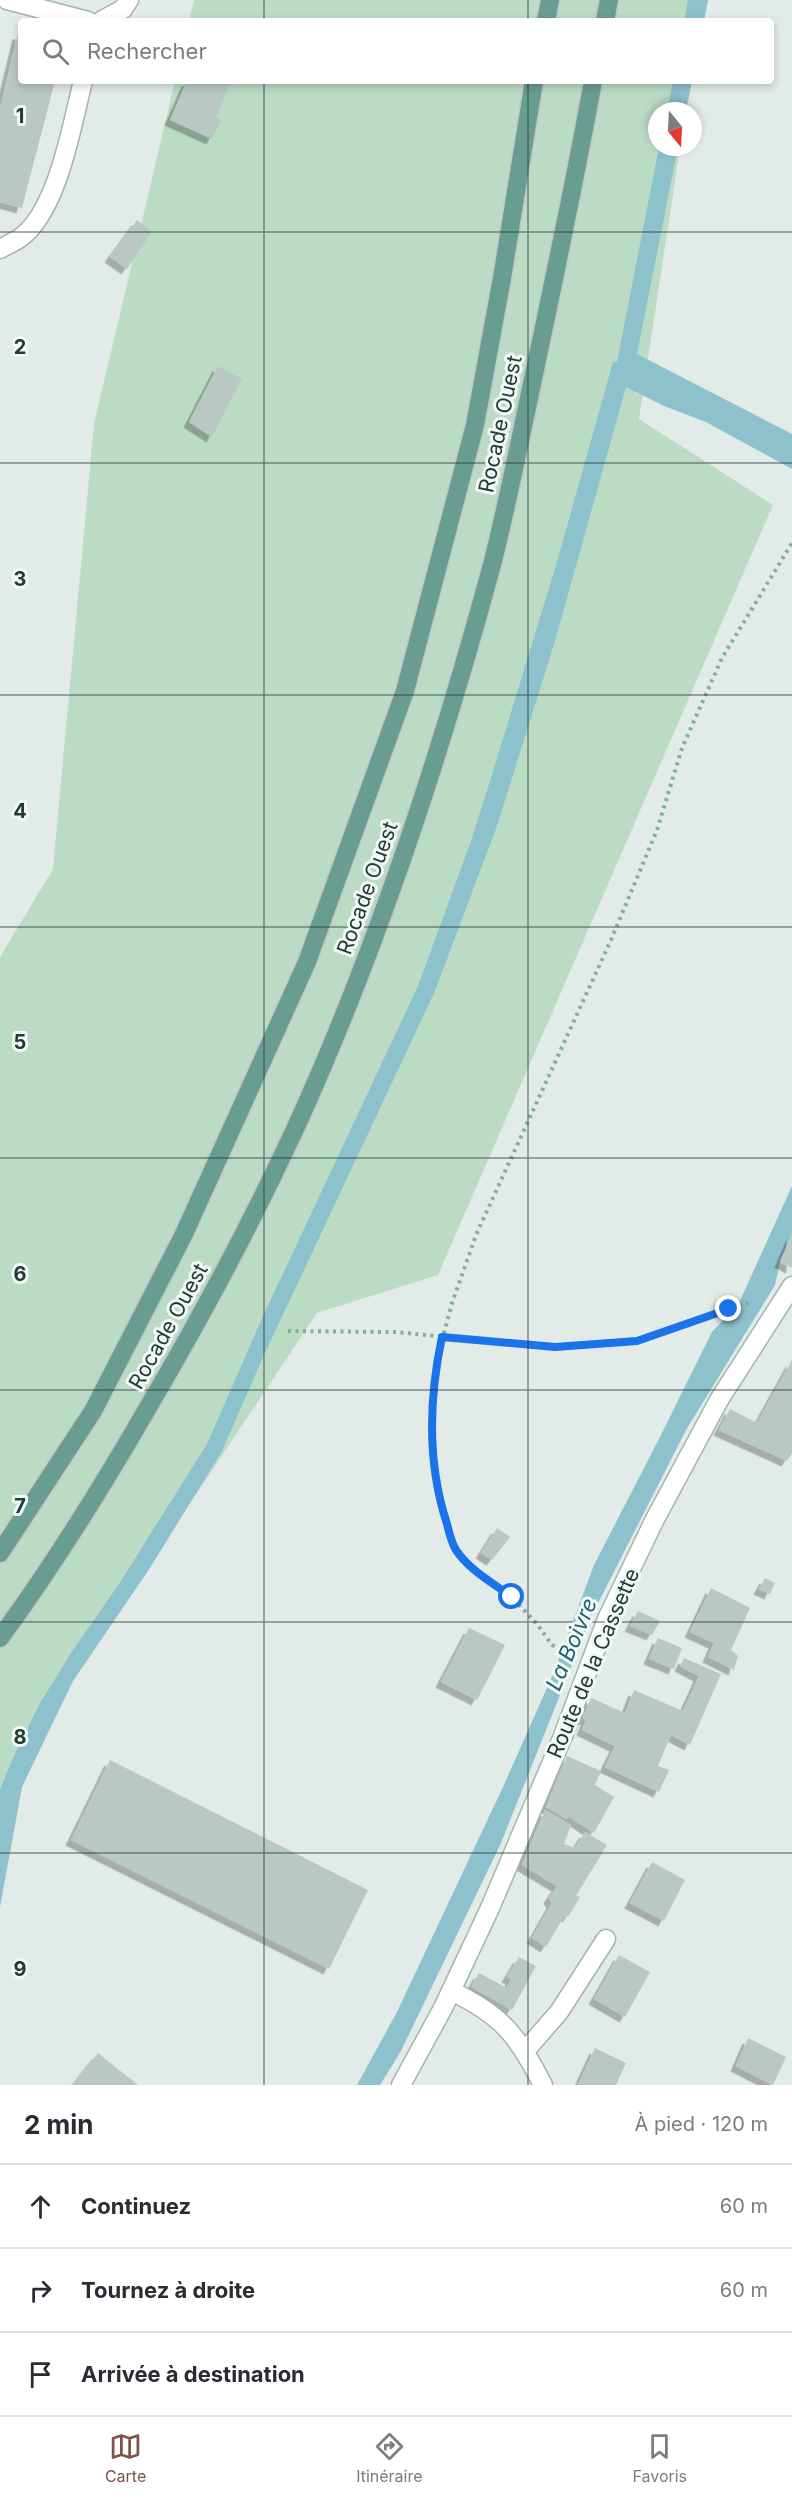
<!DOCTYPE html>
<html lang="fr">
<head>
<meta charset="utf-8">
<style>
	:root { --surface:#fff; --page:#f2f2f3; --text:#2b2b33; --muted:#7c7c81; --line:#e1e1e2; --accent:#805448 }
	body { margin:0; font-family:Inter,sans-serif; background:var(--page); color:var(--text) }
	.compass { position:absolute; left:648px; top:102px; width:54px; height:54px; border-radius:50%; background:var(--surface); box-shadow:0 3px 9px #0003; rotate:162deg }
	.stop { position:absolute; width:18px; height:18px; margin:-14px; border:4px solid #1a73e8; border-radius:50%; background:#fff }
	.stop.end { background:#1a73e8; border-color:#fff; box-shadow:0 2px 6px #0008 }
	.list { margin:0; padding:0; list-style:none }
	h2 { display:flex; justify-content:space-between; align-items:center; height:78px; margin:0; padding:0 24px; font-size:26px }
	h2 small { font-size:20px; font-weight:400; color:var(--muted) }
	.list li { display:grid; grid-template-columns:39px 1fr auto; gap:18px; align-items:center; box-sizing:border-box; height:84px; padding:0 24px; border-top:2px solid var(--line) }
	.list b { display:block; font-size:22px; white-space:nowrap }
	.list em { font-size:20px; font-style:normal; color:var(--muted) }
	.icon { flex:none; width:33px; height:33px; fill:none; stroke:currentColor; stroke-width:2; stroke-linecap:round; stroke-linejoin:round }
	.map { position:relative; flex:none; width:792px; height:2085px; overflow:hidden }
	.search { position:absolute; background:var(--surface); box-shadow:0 3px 9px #0003; left:18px; right:18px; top:18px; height:66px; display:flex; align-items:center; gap:15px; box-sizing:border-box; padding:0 21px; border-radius:6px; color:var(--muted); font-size:22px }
	.sheet { height:330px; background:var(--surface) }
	nav { display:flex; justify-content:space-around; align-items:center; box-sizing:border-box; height:84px; border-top:2px solid var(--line); background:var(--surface); font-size:16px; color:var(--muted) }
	nav a { display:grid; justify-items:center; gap:3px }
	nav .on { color:var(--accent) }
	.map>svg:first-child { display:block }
</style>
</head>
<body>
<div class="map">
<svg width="792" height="2085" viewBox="0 0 792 2085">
	<defs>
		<filter id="shadow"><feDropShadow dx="-5.5" dy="5.5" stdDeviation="0" flood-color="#0004"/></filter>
	</defs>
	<rect width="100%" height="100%" fill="#e2ebe7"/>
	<path fill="#bcdbc5" d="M194,0H703L699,21H189Z
		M175,81H690L686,111H657V147H680L639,419L773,505L438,1275L317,1313L0,1788V957L53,869L94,424Z"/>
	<path fill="#8dc1cc" d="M688,0H708L704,21H684Z
		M673,81H692L686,111H667Z
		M659,147H678L637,354L792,434V469L706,422L664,406L626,387L555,641L497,826L435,991L264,1355L222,1451L150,1568L73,1681L22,1787L0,1907V1789L15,1754L40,1703L73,1650L119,1584L207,1444L264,1314L418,986L471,841L490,781L557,562L613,362H617Z
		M792,1186V1234L780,1262L775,1285L686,1430L591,1617L501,1843L401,2051L380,2085H357L397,2012L503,1787L554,1672L594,1565L660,1437L712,1332L739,1303Z"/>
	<path fill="#bac8c3" filter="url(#shadow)" d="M18,34H21V81H55L22,208L0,202V108Z
		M187,81H231L216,117L221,120L212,139L170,120Z
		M137,220L152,232L127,269L110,257Z
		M218,366L242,379L212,437L189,422Z
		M792,1234V1266L791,1268L780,1262Z
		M792,1360V1453L787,1461L719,1430L730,1409L757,1423Z
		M497,1528L510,1537L492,1560L481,1553Z
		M765,1578L775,1583L770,1594L759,1589Z
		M711,1588L750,1608L731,1650L738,1656L734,1670L708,1657L714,1643L690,1632Z
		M638,1611L660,1621L652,1635L630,1626Z
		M469,1628L505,1645L477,1700L441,1682Z
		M658,1638L682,1648L674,1669L649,1659Z
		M684,1658L721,1674L690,1745L671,1735L658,1766L669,1770L659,1792L605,1767L615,1746L582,1730L586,1720L583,1718L591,1698L625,1713L634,1690L683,1711L699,1676L680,1666Z
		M567,1756L601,1771L595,1785L614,1797L594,1833L568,1816L566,1819L546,1807Z
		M110,1760L368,1890L329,1969L71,1840Z
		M545,1810L571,1825L564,1844L575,1848L585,1832L607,1845L576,1896L580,1897L568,1917L565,1915L546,1947L532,1938L552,1903L549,1898L557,1886L522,1865Z
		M652,1862L685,1880L664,1921L630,1903Z
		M619,1955L650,1972L625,2017L594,1999Z
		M519,1957L536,1966L512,2010L471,1987L479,1973L507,1988L511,1979L507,1977Z
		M748,2038L786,2057L773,2085L736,2066Z
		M595,2048L626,2063L616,2085H578Z
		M98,2053L138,2085H73Z"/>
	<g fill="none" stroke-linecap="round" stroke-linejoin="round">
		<defs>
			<path id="street" d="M7,0L88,21
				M101,21L123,9L129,0
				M0,249C7,245 14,242 20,238C58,211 72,124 83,81
				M451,1991C502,2015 518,2036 543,2085
				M525,2051L559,2012L606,1939"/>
			<path id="secondary" d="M401,2085L443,2008L490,1908L563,1736L607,1619L654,1521L719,1400L792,1286"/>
			<path id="primary" d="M546,21L550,0
				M605,21L609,0
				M0,1553L93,1411L184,1234L307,962L405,691L475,425L502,278L534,81
				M0,1638C55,1563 104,1484 150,1404C203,1314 252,1222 296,1127C379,945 441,754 493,561C508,501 520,440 533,379C554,280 575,181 593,81"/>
		</defs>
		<use href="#street" stroke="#a5b3ae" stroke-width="21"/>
		<use href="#secondary" stroke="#a1b6af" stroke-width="21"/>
		<use href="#primary" stroke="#c1c8c6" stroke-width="21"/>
		<path stroke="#84aca1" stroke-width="4" stroke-dasharray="3 4.5" stroke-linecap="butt" d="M288,1331L394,1332L555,1347L637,1341L751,1302
			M568,1653L552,1645L537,1624L512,1597L468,1564L454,1548L443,1511L432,1453L433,1394L437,1360L452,1303L476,1235L611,940L657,830L682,748L722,658L792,543"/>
		<use href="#street" stroke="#fff" stroke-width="18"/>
		<use href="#secondary" stroke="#fff" stroke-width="18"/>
		<use href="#primary" stroke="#699d91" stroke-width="18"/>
	</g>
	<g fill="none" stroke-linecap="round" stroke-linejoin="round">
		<path stroke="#1a73e8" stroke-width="8" d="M512,1597C493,1583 469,1570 456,1550C451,1542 449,1532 447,1524C427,1463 429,1398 442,1337L555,1347L637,1341L729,1309"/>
	</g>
	<path fill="none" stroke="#233b35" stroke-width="1.5" stroke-opacity="0.55" d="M264,0V21M528,0V21M264,81V2085M528,81V2085M0,232H792M0,463H792M0,695H792M0,927H792M0,1158H792M0,1390H792M0,1622H792M0,1853H792"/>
	<g text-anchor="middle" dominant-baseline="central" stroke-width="6" stroke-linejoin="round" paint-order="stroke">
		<g font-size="21" fill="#233b35" stroke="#f2f8f5">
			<text transform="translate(500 424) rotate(-78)">Rocade Ouest</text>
			<text transform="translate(367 888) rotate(-70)">Rocade Ouest</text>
			<text transform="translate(168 1326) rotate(-61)">Rocade Ouest</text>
			<text transform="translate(593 1663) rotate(-67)">Route de la Cassette</text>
		</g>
		<g font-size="22" font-style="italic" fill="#216372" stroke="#f2f8f5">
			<text transform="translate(571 1644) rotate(-67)">La Boivre</text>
		</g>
	</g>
	<g font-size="20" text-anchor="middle" font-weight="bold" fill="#233b35" stroke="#f2f8f5" stroke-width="6" stroke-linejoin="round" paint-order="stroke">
		<text x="20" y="123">1</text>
		<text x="20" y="354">2</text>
		<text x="20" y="586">3</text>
		<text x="20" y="818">4</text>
		<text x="20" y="1049">5</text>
		<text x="20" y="1281">6</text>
		<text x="20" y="1513">7</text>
		<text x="20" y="1744">8</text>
		<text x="20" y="1976">9</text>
	</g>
</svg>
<svg class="compass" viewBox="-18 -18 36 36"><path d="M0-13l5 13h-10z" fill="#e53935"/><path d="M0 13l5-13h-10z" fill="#7c7c81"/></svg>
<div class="stop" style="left:512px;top:1597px"></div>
<div class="stop end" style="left:729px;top:1309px"></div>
<div class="search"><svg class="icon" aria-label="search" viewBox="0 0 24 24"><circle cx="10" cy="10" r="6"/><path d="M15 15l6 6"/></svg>Rechercher</div>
</div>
<section class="sheet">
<h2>2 min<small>À pied · 120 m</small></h2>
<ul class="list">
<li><svg class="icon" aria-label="ahead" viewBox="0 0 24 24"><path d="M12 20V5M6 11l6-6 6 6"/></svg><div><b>Continuez</b></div><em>60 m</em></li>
<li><svg class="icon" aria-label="right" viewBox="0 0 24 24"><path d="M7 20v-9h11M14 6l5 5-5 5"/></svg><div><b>Tournez à droite</b></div><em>60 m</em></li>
<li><svg class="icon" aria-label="arrive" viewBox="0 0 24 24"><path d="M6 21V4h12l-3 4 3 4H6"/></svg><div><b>Arrivée à destination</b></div></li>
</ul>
</section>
<nav>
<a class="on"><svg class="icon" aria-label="map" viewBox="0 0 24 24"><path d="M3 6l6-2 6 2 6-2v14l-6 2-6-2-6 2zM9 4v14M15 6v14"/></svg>Carte</a>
<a><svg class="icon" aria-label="directions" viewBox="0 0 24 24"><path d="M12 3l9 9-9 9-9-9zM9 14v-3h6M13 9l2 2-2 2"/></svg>Itinéraire</a>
<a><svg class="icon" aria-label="saved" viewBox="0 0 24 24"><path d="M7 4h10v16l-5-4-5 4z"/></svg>Favoris</a>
</nav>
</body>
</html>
